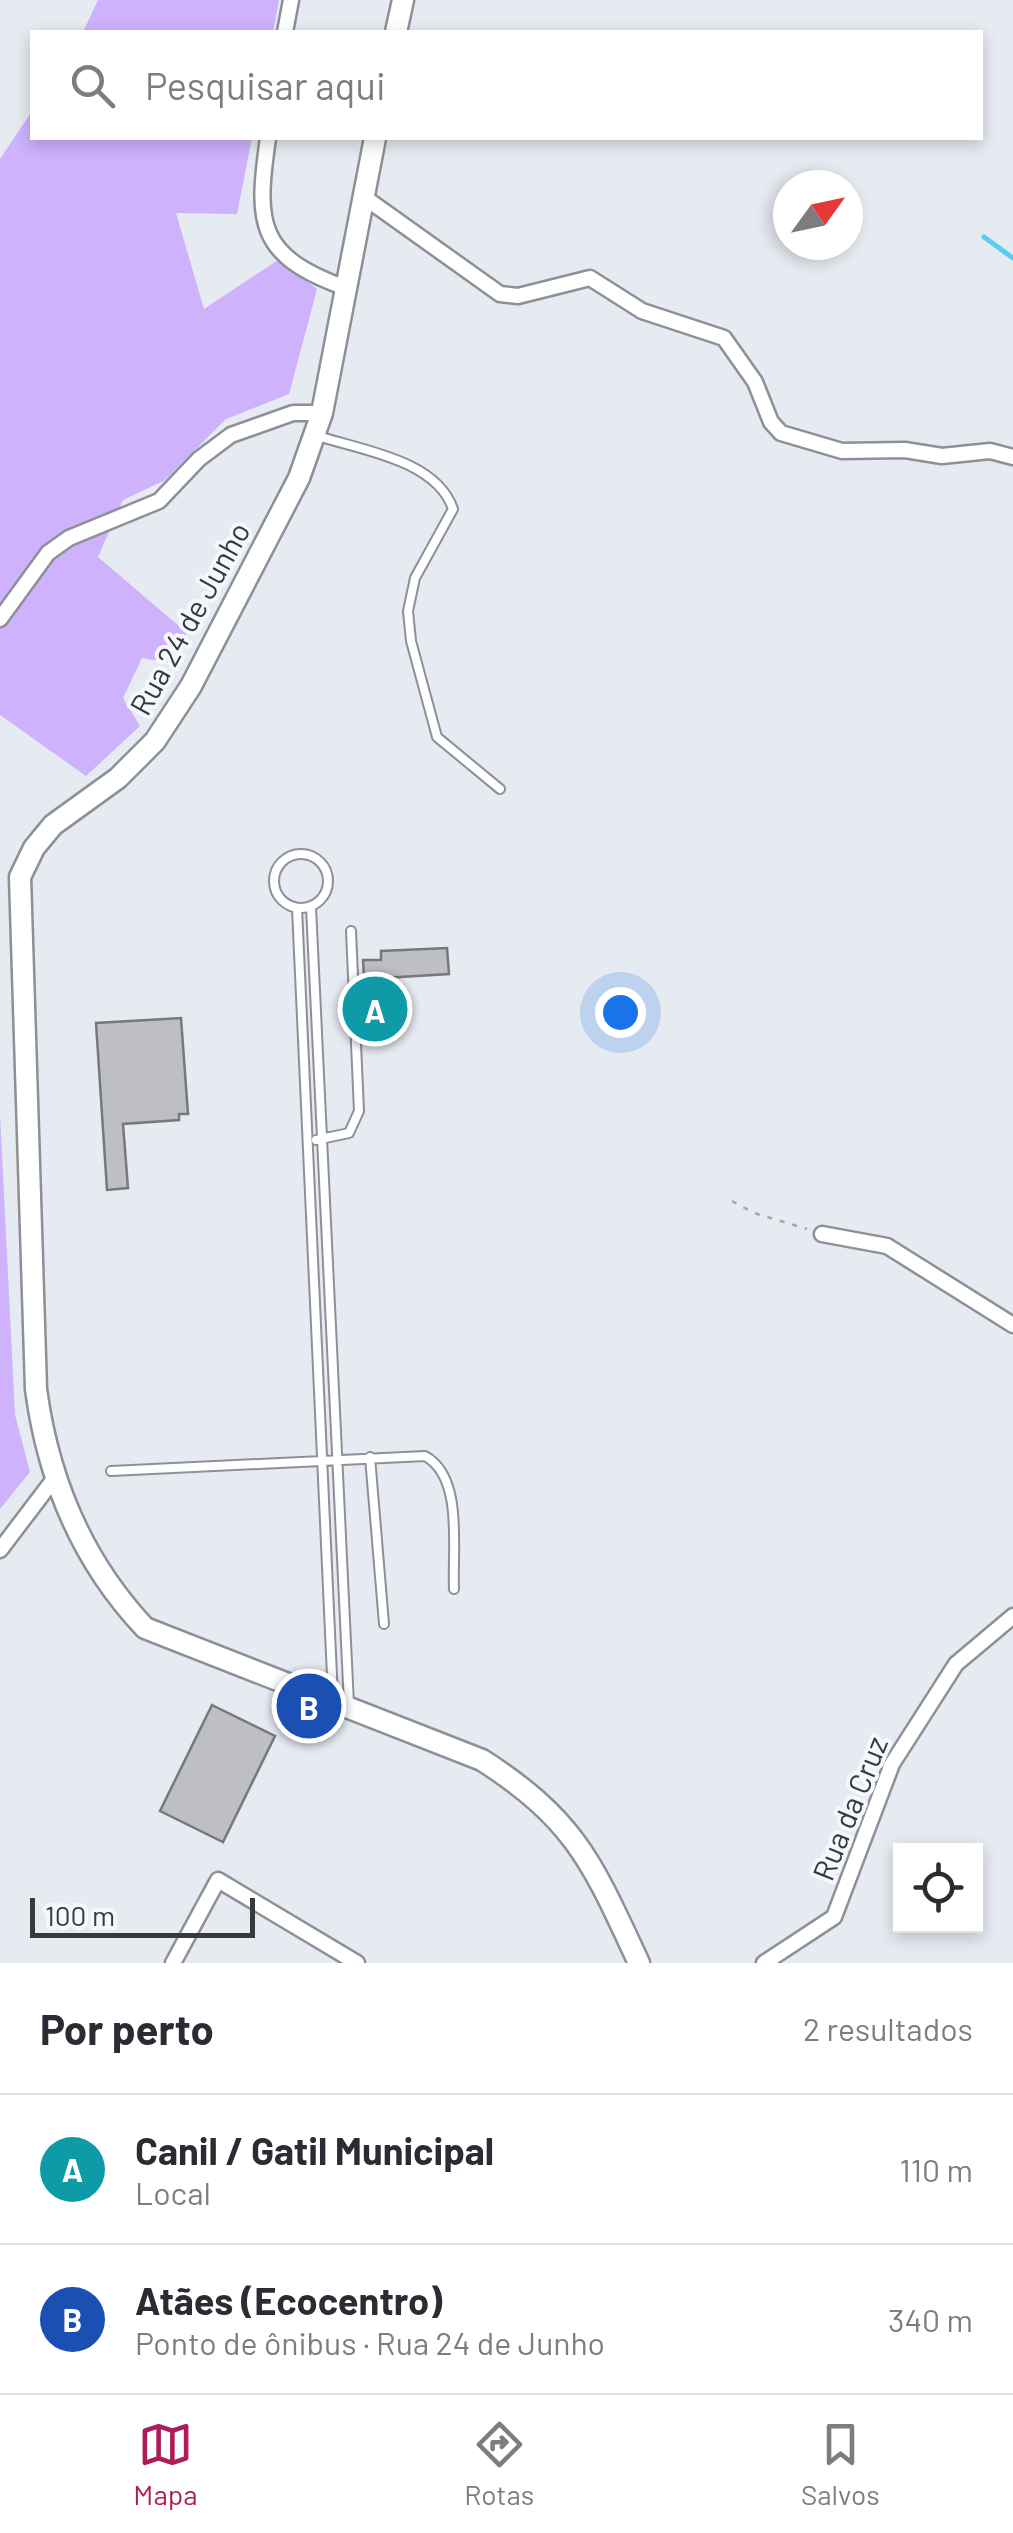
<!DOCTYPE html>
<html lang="pt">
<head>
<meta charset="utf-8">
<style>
	:root { --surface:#fff; --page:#f7f7f7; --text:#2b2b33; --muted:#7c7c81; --line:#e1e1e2; --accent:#ac1d58 }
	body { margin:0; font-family:Barlow,sans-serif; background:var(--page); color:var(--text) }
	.controls { position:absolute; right:30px; bottom:30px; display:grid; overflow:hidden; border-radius:0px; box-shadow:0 5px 15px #0003 }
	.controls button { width:90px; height:90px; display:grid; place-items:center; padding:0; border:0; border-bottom:2px solid var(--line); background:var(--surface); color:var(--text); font:50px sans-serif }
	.compass { position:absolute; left:773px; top:170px; width:90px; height:90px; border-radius:50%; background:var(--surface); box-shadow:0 5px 15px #0003; rotate:57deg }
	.scale { position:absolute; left:30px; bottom:25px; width:225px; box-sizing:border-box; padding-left:10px; border:5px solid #37393b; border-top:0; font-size:28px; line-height:35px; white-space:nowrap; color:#37393b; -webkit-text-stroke:8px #f4f8fe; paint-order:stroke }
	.you { position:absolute; left:620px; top:1012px; width:35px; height:35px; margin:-25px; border:8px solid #fff; border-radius:50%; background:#1a73e8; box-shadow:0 0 0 15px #1a73e833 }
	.badge { display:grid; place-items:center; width:65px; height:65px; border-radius:50%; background:var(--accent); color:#fff; font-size:32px; font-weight:700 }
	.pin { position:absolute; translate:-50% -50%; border:5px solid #fff; box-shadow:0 2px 10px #0006 }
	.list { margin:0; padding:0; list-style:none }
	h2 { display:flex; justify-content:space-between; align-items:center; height:130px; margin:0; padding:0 40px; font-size:42px }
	h2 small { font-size:32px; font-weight:400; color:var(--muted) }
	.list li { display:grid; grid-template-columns:65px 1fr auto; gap:30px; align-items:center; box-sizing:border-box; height:150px; padding:0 40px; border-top:2px solid var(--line) }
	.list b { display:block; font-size:38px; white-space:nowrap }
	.list p { margin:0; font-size:32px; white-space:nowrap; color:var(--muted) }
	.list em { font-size:32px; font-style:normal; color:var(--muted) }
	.icon { flex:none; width:55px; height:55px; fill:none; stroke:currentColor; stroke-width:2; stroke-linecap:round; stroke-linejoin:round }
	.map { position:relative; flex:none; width:1013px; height:1963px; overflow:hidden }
	.search { position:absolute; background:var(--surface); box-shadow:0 5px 15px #0003; left:30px; right:30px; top:30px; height:110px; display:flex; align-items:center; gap:25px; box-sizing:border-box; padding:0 35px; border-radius:0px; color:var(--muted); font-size:38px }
	.sheet { height:430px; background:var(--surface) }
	nav { display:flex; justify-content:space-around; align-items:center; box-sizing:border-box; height:140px; border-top:2px solid var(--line); background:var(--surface); font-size:28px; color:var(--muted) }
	nav a { display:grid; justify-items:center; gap:5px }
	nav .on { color:var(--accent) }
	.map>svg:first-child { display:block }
</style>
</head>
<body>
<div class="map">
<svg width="1013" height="1963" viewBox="0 0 1013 1963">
	<rect width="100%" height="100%" fill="#e6eaf1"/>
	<path fill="#ceb2fb" d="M98,0H279L273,32H83Z
		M32,111V138H252L237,214L176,213L204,309L278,260L317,289L289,394L226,419L165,480L123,500L98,557L187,633L171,663L142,658L123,698L140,726L86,776L0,715V159Z
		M0,1114L15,1415L30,1472L0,1509Z"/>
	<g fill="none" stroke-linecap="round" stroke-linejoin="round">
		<path stroke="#58cff2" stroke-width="5" d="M984,237L1013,258"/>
	</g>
	<path fill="#bebec5" stroke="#77787e" stroke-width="2.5" d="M447,948L449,974L384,978L385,1040L368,1041L363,960H381V951Z
		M181,1018L188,1114H179V1120L123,1124L128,1188L107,1190L96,1023Z
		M212,1705L275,1736L223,1842L160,1811Z"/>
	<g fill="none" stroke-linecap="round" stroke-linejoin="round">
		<defs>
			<path id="service" d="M315,435C359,450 436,459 453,509L415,578L408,611L411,641L437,737L500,789
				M274 881a27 27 0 1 1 54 0a27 27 0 1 1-54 0Z
				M311,907L349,1705
				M297,908L333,1698
				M316,1140L349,1133L359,1111L351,931
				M370,1457L384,1624
				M111,1471L425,1456C464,1477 452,1550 454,1589"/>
			<path id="minor" d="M285,32L291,0
				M268,138C256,222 256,256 346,288
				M364,197L500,294L518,296L590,278L642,311L724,338L755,382L771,422L781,433L842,451L905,450L942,456L990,451L1013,457
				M0,619L48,553L69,538L159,501L199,459L231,435L293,413H322
				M822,1234L887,1246L1013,1325
				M0,1550L54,1479
				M173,1963L218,1880L357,1963
				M764,1963L834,1917L892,1764L956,1664L1013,1616"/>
			<path id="secondary" d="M396,32L403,0
				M375,138L322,413L299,478L191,686L155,741L118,778L53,825L34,848L20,877L36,1389C48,1479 82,1561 145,1628L482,1760C577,1821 593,1865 639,1963"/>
		</defs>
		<use href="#service" stroke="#8d9096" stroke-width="12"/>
		<use href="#minor" stroke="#8d9096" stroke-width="19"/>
		<use href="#secondary" stroke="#8d9096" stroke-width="25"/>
		<path stroke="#a4a7ac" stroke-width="2.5" stroke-dasharray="5 8" stroke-linecap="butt" d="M732,1201L754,1213L807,1229"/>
		<use href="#service" stroke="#fff" stroke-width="8"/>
		<use href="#minor" stroke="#fff" stroke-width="14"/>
		<use href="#secondary" stroke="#fff" stroke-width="20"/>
	</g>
	<g text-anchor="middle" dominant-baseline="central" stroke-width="8" stroke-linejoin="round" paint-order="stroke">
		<g font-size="30" fill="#37393b" stroke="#f4f8fe">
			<text transform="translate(189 618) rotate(-61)">Rua 24 de Junho</text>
			<text transform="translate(849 1808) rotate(-68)">Rua da Cruz</text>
		</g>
	</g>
</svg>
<div class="controls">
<button><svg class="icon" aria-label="locate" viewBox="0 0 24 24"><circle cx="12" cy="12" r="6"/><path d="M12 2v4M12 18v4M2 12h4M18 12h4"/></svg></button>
</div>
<svg class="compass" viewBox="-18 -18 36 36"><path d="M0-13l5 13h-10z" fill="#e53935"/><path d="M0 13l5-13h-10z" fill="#7c7c81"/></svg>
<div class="scale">100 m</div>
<div class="you"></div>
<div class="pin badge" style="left:375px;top:1009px;background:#0f9aa8">A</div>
<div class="pin badge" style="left:309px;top:1706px;background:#1a4fb4">B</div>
<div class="search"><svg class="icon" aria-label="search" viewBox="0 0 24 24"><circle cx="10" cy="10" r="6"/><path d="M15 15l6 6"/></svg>Pesquisar aqui</div>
</div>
<section class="sheet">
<h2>Por perto<small>2 resultados</small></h2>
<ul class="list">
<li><span class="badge" style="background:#0f9aa8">A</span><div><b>Canil / Gatil Municipal</b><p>Local</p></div><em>110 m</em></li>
<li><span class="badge" style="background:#1a4fb4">B</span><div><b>Atães (Ecocentro)</b><p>Ponto de ônibus · Rua 24 de Junho</p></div><em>340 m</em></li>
</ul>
</section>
<nav>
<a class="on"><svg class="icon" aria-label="map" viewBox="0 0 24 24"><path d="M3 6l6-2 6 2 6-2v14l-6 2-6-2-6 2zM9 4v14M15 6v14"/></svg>Mapa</a>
<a><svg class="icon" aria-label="directions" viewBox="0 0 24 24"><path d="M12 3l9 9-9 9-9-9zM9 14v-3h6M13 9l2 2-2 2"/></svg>Rotas</a>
<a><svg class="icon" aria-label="saved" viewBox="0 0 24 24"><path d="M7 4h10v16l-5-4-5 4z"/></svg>Salvos</a>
</nav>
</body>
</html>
